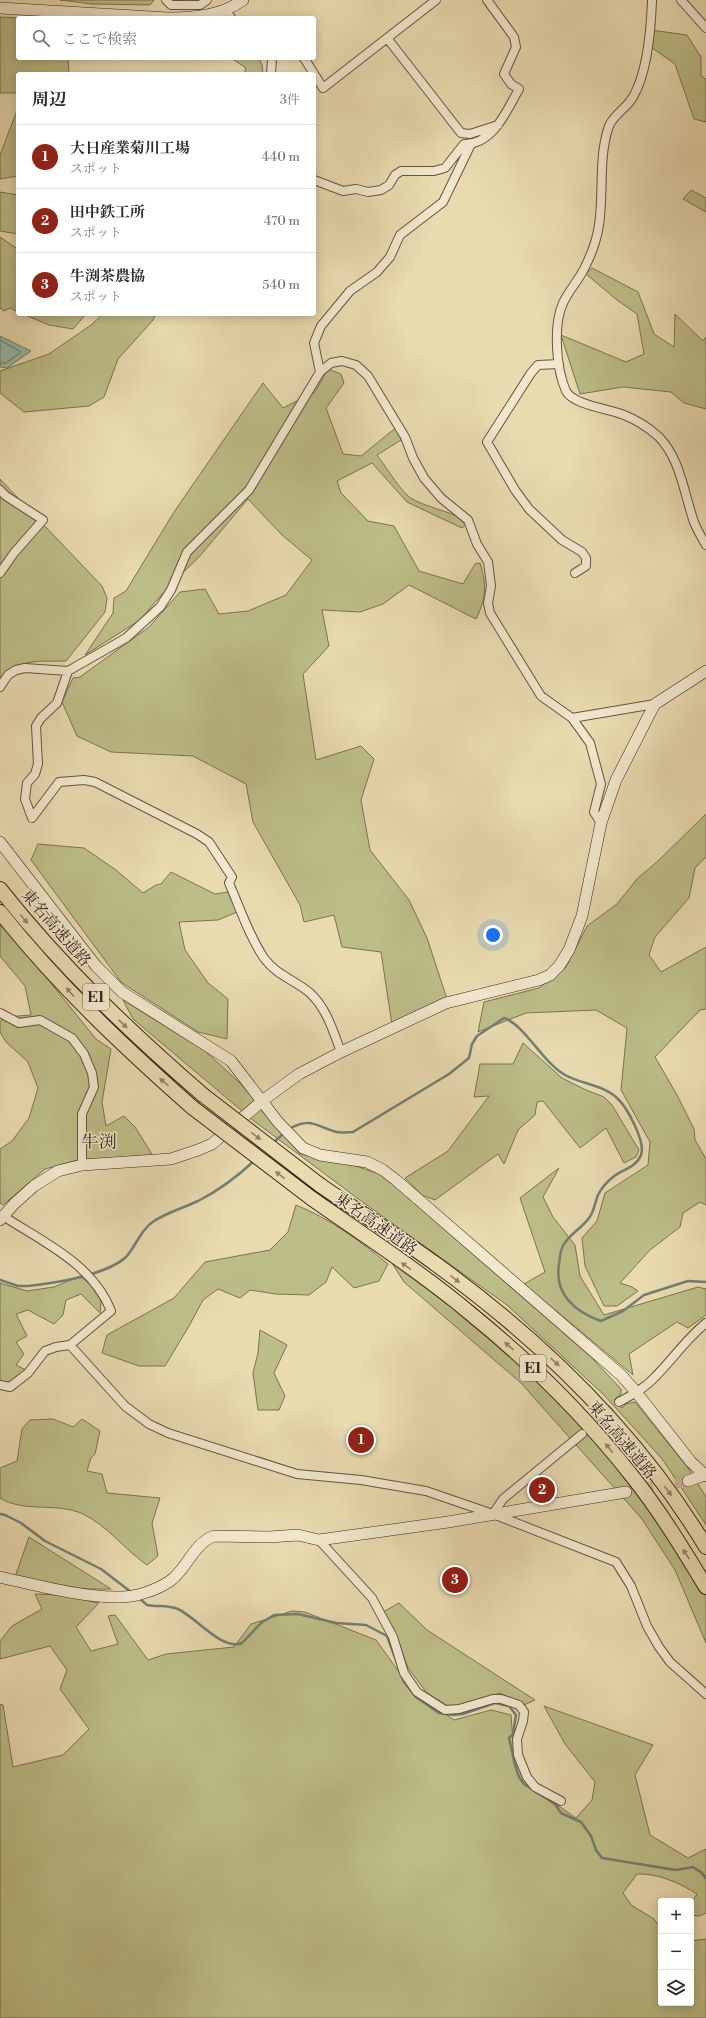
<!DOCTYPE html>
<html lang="ja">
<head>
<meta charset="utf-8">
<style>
	:root { --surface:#fff; --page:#f2f2f3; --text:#2b2b33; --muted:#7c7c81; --line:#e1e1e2; --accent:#8f2418 }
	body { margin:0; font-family:"Libre Bodoni","Noto Serif JP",serif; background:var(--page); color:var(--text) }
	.controls { position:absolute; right:12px; bottom:12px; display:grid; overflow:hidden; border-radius:4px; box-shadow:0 2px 10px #0003 }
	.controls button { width:36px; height:36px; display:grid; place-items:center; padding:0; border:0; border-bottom:1px solid var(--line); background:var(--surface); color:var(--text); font:20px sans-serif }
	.you { position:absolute; left:493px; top:935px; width:14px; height:14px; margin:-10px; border:3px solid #fff; border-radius:50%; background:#1a73e8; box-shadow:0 0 0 6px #1a73e833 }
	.badge { display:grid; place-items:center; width:26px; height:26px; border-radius:50%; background:var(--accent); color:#fff; font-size:13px; font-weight:700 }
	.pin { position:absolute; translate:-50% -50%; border:2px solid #fff; box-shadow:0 1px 4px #0006 }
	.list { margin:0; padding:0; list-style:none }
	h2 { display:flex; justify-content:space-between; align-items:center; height:52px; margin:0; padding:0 16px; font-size:17px }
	h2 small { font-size:13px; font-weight:400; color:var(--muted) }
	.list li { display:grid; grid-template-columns:26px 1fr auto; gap:12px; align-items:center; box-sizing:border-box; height:64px; padding:0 16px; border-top:1px solid var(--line) }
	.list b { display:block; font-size:15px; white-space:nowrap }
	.list p { margin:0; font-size:13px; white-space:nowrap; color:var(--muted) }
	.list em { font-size:13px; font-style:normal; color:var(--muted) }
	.icon { flex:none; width:22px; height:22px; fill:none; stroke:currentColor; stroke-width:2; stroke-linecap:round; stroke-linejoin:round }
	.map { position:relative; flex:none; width:706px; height:2018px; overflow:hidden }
	.search { position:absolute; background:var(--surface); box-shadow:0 2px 10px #0003; left:16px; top:16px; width:300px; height:44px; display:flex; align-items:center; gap:10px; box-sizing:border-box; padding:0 14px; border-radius:4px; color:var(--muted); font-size:15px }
	.panel { position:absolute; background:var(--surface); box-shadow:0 2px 10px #0003; left:16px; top:72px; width:300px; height:244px; border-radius:4px }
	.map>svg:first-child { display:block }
</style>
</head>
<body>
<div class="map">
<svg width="706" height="2018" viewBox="0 0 706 2018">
	<rect width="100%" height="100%" fill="#e9dab0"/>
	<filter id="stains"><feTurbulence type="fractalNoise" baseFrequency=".005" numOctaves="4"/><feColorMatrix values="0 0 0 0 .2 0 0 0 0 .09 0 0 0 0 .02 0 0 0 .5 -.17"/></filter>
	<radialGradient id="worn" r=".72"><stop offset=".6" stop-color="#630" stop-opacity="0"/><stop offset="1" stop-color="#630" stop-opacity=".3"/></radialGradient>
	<path fill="#bdbd87" stroke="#7c7252" d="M60,0H154L150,5L92,4Z
		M0,17L18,18V58H68L69,74H18V93H0Z
		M651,30L687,35L701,57V76L706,79V122L694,119L675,64L648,45Z
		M231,58H259L262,65L263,74H244L246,68Z
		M18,108V176L0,179V155Z
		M691,190L706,198V212L683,199Z
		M0,192L18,195V234L0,231Z
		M0,237L16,248H18V312L10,308L4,311L0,308Z
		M592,268L638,292L654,334L674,347L675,314L703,341L706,337V409L684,403L671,392L623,387L580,394L561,335L626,362L644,354L637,314L617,300L586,274Z
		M23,314H86L73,329L49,325Z
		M103,314H156L153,320L118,359L104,397L89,406L24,412L0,393V371L49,354L91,325Z
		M328,369L341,374L344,383L326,408L343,454L361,456L398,426L401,440L377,455C387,468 395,483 407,495C418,506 452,511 469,522L462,528L407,502L372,463L337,481L341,493L368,521L394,526L419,571L463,584L475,564L480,563C487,585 486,599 476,619L409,585L383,604L360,612L322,610L329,646L303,674L316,760L361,746L374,759L361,800L370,850L409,900L427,938L447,999L392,1025L381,952L342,947L334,915L304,922L300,905L253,822L246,784L193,756L111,752L77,736L62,702L73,678L80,677L149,627L180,592L205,589L219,614L248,611L286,595L312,560L282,535L248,499L199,557L169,586L140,620L85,655L113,613L114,598L126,591L174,512L263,383L283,408L315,392Z
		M0,479L102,586L107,598L105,612L66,661C38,662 19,657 0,681Z
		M706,814V857L695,868L689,898L655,937L649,955L661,972L706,947V1009L700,1010L655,1057L677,1095L694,1129L695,1140L706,1159V1205L700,1202L683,1213L680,1227L650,1250L620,1283L632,1287L638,1291L617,1306H604L585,1266L582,1238L597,1221L605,1193L648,1165L650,1142L621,1090L627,1028L596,1010L526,1013L478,1032L484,1002L539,988L566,967L587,926L617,904L637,879L658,861Z
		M38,844L84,848L116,870L143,893L156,885L161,884L171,872L215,894L228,892L233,898L237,912L218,920L179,922L185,950L208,983L228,999L227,1039L198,1032L121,982L31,860Z
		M0,920L96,1039L111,1049L102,1102L106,1126L124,1116L135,1127L153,1156L78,1160L45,1169L3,1205L0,1203V1149L12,1141L29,1118L38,1088L28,1062L6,1042L0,1032V1022L5,1017L31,1015L25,986L0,956Z
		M123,1000L205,1051L240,1083L300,1154L356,1166L382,1175L591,1357L621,1389V1394L614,1400L622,1408L626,1404L635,1402L688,1468L706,1497V1525L663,1460L604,1395L507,1305L361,1201L254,1121L133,1019Z
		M523,1043L562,1078L586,1090L604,1097L612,1105L639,1150L636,1157L624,1163L606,1128L580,1148L543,1101L537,1102L535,1115L518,1130L504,1164L498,1154L435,1200L422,1195L405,1178L448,1151L489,1096L474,1097L480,1064H513Z
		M559,1168L543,1197L553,1217L575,1245L580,1276L604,1315L698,1287L706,1289V1315L688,1328L677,1322L629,1354L633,1375L524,1284L545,1272L520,1198Z
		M296,1205C329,1218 360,1241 388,1264L379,1281L354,1288L332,1267L326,1282L309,1295L276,1294L250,1290L240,1298L218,1289L203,1300L189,1326L165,1366H139L102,1353L107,1335L174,1298L205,1262L270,1250L288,1232Z
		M392,1263L487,1334L572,1413L660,1520L696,1585L706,1591V1643L675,1570L642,1519L521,1383L404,1282Z
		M80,1276L90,1284L101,1301L100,1313L81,1294L66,1300L63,1315L54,1324L28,1310L16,1314L27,1336L16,1342L24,1354L16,1365L26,1370L16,1384L0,1383V1283L27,1291L54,1287Z
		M260,1330L287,1345L274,1373L285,1396L279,1410H258L253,1373L258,1353Z
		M53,1419L73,1427L82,1419L100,1431L95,1454L91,1458L87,1471L102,1474L107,1493L160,1498L152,1523L158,1556L147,1565C125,1550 108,1526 83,1514C57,1502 24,1513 0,1498V1468L17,1461L22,1429L30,1420Z
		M29,1537L111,1589H85L15,1577Z
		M35,1594L59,1595L99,1603L76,1627L91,1651L118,1644L108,1616L115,1615L148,1660L166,1654L234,1647L251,1624L292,1611L305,1612L376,1640L415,1694L454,1720L491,1710L511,1715L514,1753L526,1783L576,1818L592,1800L595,1782L565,1744L544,1706L653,1745L635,1775L650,1835L688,1858L706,1849V1913L699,1916L691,1915V1903L697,1894C680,1883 657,1873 637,1874L623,1893L631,1905L654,1919L661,1929V2003H691V1941L706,1939V2018H0V1704L3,1705L13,1767L63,1755L89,1729L60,1689L67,1670L50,1646L0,1659V1641L12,1626L42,1609Z
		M399,1603L427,1630L535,1700L524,1705L500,1693L451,1708L427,1693L408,1668L398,1640L383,1612Z"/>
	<path fill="#97bbab" stroke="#727f72" d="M0,336L31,351L7,368L0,367Z"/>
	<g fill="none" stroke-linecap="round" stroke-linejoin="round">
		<path stroke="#697064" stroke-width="1" d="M0,340L21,352L6,363H0"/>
		<path stroke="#727f72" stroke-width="2.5" d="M289,1129C311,1116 317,1127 337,1132C342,1133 348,1132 353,1132L449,1074L469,1058L472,1044L477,1036L504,1018C525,1025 542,1062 565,1075C581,1084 604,1085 617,1098C627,1107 646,1142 641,1155C636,1168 623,1169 613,1177C608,1181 601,1189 598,1195C595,1202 594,1212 589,1218C582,1228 571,1233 564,1244C560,1249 560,1258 559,1264C554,1294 575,1312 601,1321L623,1311L644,1295L688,1281L706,1282
			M273,1143L284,1133
			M0,1280L18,1286H28C54,1283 107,1275 126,1257C136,1246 141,1229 154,1221C168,1212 183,1208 198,1201C220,1190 237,1177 255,1160
			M0,1514L5,1515L21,1523L45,1541L101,1569L131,1592
			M139,1598L147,1605C158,1607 167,1605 178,1609C197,1618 222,1651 242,1643L261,1623L274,1615L298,1614L336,1623L366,1625L387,1636L404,1682L416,1697L439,1713L453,1715L463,1714L495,1703L509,1706L516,1715L513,1734L509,1738L515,1765L519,1777L524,1784L555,1804L561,1813L581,1822L591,1836L596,1850L602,1858L676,1870L693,1867L702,1873L706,1879"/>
		<path stroke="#c6b692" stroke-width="8" stroke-dasharray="8 4" stroke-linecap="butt" d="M588,1429L619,1402"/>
		<path stroke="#c6b692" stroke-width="11" stroke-dasharray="11 5.5" stroke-linecap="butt" d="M626,1492L688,1481"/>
		<defs>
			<path id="street" d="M166,0L171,5H200L207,0
				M652,0C651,29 648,71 633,97C627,108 614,114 609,126C598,157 604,193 599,225C597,239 591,255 585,267C579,280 569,290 563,303C553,325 556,369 566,391C573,405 610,409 624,415C637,420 649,428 659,437C681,460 684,494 694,522C697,530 702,538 706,545
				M681,0L706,28
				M226,10L231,18
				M387,38L461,133L470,134L498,125
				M304,58L323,88L436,0
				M271,74L272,58
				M314,180L343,191L356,189L368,192L381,190L389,185L395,175L401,171H434L445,168L464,144C493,145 507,110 519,89L511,84L504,74L516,47L514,37L487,0
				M559,364L538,365L531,373L487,442L515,490L529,509L562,540L582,552L586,558V566L575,573
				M320,372L314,343L321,326L350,291L377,272L390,257L400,235L443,202L471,144
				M0,490L6,496L43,520L14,553L0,573
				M68,671L57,703L41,718L36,726L38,764L35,774L27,783L25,799L32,818L59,782L84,780L95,782L197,834L209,842L232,877L229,883C240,908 249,936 264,958C276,975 295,980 310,993C327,1009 333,1031 341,1052
				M0,687L8,675L16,670L25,668L68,671L126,638L160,607L171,590L187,552L249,490L320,372L331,363L342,361L356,365L368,376L405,437L413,458L424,478L441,498L468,520L477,544L488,562L491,586L488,603L490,613L541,696L572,718L590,743L601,784L594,812L601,823
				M572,718L655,704
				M0,1013L19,1023L40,1020L72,1038L84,1054L92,1073L94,1087L82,1114V1165
				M70,1345L125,1406L149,1424L168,1433L297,1474L361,1480L426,1491L493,1514L616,1562L631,1586L647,1626L659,1647L670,1662L706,1694
				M0,1385L10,1387L28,1373L45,1351L56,1347L70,1345L111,1311C93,1264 43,1242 3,1216
				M619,1402C632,1395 645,1388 655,1377C673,1359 686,1339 706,1323
				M493,1514L503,1499L582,1434
				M319,1540L372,1598L393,1637L404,1673L417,1692L445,1710L459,1709L493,1699H501L519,1705L524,1712L523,1721L517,1739L518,1755L527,1777L535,1787L561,1801"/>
			<path id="secondary" d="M0,8L168,18C194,18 221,16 243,0
				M0,842L96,966L122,992L231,1061L278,1122L303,1148L320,1155L367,1162L383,1170L396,1180L621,1375L636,1392L691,1462L706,1476
				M0,1220L14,1204L34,1186L58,1171L82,1165L171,1159L198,1150L212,1144L262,1101L299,1074L341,1052L446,1003L539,980L550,975L559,966L569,950L582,916L601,823L616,780L648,717L655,704L706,671
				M688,1481L704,1475
				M0,1577C35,1585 85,1598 121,1597C136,1597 157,1590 170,1581C187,1569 193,1544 214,1536L269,1537L298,1535L319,1540L448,1522L626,1492"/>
			<path id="highway" d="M0,889C61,966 129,1031 203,1095
				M0,912C58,985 124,1047 193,1108
				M320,1185C359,1212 399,1237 437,1265C543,1342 638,1434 706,1547
				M311,1198C365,1236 421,1272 471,1314C530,1362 585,1416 632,1476C660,1511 683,1549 706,1587"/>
		</defs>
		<use href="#street" stroke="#665341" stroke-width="10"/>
		<use href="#secondary" stroke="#3b261c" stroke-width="12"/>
		<use href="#highway" stroke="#3b261c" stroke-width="16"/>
		<use href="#street" stroke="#f1e7cc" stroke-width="8"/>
		<use href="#secondary" stroke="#f1e7cc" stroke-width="11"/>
		<use href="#highway" stroke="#e9dab0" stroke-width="14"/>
		<defs>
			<path id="highway-bridge" d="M203,1095L320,1185
				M193,1108L311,1198"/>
		</defs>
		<use href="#highway-bridge" stroke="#3b261c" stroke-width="16" stroke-linecap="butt"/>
		<use href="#highway-bridge" stroke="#e9dab0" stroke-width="14"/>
	</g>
	<defs><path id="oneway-solid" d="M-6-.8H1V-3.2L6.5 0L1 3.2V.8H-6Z"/></defs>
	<g fill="#928066">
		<use href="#oneway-solid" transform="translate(24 919) rotate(50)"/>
		<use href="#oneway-solid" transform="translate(70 992) rotate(-132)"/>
		<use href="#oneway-solid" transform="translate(123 1024) rotate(43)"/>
		<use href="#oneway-solid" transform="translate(164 1082) rotate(-139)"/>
		<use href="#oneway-solid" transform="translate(256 1136) rotate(37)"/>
		<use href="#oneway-solid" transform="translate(280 1175) rotate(-143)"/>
		<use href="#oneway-solid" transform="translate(406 1266) rotate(-145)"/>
		<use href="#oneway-solid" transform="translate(455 1279) rotate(37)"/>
		<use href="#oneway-solid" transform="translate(509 1346) rotate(-139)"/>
		<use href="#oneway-solid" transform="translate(555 1362) rotate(42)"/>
		<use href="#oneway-solid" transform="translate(609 1448) rotate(-129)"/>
		<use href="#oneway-solid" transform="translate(668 1491) rotate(53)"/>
		<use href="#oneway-solid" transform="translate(686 1554) rotate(-123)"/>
	</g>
	<g text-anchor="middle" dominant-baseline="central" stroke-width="3" stroke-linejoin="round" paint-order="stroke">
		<g fill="#f1e7cc" stroke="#726051" stroke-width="1">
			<rect x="83" y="984" width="26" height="26" rx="3"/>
			<rect x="520" y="1355" width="26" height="26" rx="3"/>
		</g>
		<g font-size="15" font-weight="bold" fill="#3b261c">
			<text x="96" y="997">E1</text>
			<text x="533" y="1368">E1</text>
		</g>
		<g font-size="16" fill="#3b261c" stroke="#f1e7cc">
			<text transform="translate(56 928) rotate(49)">東名高速道路</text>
			<text transform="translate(376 1224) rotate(35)">東名高速道路</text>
			<text transform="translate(622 1440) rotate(50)">東名高速道路</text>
		</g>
		<g font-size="18" fill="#3b261c" stroke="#f1e7cc">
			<text x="99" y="1142">牛渕</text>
		</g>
	</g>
	<rect width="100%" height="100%" filter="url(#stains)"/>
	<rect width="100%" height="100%" fill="url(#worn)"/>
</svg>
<div class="controls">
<button>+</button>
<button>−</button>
<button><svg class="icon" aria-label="layers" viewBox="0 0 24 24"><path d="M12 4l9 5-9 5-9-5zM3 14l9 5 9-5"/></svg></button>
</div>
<div class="you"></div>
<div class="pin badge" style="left:361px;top:1440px">1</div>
<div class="pin badge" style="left:542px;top:1490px">2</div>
<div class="pin badge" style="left:455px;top:1580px">3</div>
<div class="search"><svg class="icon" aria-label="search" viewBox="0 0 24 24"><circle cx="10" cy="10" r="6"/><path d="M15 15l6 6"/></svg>ここで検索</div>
<section class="panel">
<h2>周辺<small>3件</small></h2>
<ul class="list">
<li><span class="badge">1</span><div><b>大日産業菊川工場</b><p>スポット</p></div><em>440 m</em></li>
<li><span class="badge">2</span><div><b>田中鉄工所</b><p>スポット</p></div><em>470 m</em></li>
<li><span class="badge">3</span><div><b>牛渕茶農協</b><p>スポット</p></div><em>540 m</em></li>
</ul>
</section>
</div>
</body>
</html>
